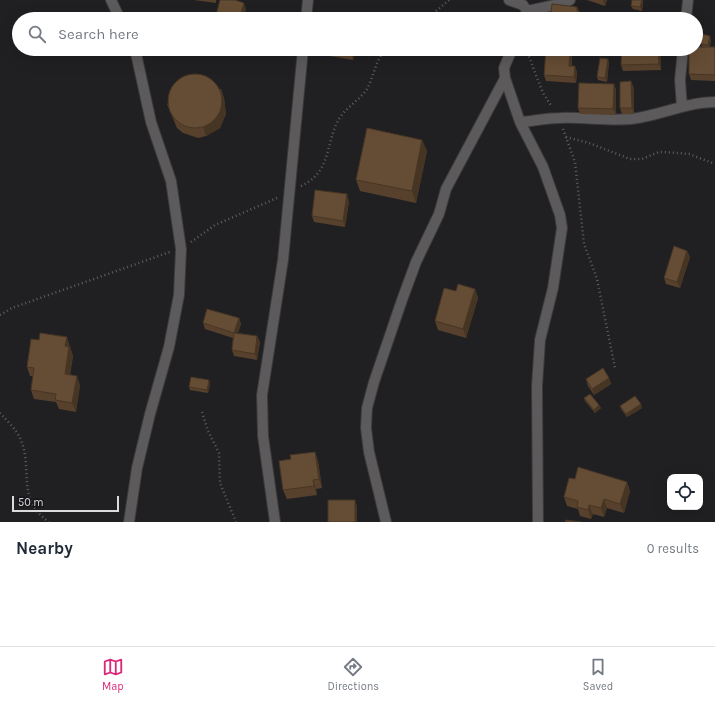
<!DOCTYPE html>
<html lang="en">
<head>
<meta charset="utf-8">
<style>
	:root { --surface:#fff; --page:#f2f2f3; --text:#1f2937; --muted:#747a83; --line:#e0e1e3; --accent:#db2777 }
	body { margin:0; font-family:Karla,sans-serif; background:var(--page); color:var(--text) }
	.controls { position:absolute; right:12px; bottom:12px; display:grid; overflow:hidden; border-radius:8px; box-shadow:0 4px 16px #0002 }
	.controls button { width:36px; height:36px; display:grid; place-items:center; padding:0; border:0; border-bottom:1px solid var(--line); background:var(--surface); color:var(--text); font:20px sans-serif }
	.scale { position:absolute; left:12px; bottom:10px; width:107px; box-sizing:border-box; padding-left:4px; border:2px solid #dbdbdd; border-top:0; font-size:11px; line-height:14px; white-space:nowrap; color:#dbdbdd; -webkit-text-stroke:3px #17161a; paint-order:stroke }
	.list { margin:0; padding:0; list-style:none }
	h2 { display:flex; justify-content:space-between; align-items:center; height:52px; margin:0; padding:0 16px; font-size:17px }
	h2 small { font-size:13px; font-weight:400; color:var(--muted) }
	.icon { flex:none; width:22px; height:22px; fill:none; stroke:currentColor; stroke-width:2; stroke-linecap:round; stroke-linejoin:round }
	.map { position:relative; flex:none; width:715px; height:522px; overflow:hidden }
	.search { position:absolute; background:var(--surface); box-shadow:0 4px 16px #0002; left:12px; right:12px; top:12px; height:44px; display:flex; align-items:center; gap:10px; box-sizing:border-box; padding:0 14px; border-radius:22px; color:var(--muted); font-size:15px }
	.sheet { height:124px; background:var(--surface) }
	nav { display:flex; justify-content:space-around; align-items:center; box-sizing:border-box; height:56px; border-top:1px solid var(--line); background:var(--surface); font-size:11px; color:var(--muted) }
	nav a { display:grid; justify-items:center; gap:2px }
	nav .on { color:var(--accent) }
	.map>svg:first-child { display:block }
</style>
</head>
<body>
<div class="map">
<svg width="715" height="522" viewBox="0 0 715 522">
	<rect width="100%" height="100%" fill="#202023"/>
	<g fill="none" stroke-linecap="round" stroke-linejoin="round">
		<defs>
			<path id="minor" d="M111,0L120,19
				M509,0L523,5L527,11L526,19
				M527,11L564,3L570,0
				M306,19L308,0
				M686,19L688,0
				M512,49L504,68L505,78L520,122L543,167L560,215L562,228L553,288L540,340L539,356L537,386L538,522
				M682,107L680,80L683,49
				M520,122C533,121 547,118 560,118C584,117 607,121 631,119C659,116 686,102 715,102
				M129,522L137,468L150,414L169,347L179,295L181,249L171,181L151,122L135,49
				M275,522L263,436L262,395L283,260L303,49
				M386,522L369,452L366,428L367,408L374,382L402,300L416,262L439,214L446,189L505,78"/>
		</defs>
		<use href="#minor" stroke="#3a3a3d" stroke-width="12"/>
		<path stroke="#5f5f62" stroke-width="2.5" stroke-dasharray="1 3" stroke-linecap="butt" d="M427,19L449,0
			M526,49L543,93L552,107
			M563,129L575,162L584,244L597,279L615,368
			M566,137L589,143L630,159H642L659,152H664L689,154L715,164
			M301,186C332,172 325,143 339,119C346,107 360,100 367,89C373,78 375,65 381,55L397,49
			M191,242L215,225L277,198
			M0,315L12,308L170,252
			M202,412L208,431L219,453L220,483L236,522
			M0,413C7,421 17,430 21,440C33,470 16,500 49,522"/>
		<use href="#minor" stroke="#5c5a5a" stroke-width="10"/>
	</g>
	<path fill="#57412d" d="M194,0H216V3Z
		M587,0H607L605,6Z
		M632,0H643L642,11L633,9L631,6Z
		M711,39L710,47H715V81L691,80L689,74L702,47L701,44Z
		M328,49H355L353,60L330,56Z
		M593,49H619V53L593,50Z
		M622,49H660L661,70L623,71L621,65Z
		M570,51L572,57V66L577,72L576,83L546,81L544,75Z
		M609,62L607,82L598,80L597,77Z
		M614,84L616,90V115L580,114L578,108Z
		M634,88V114H622L620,108Z
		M221,89L224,98L226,114L220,128L206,136L198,138L183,133L177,128L167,104Z
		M422,140L427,151L416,203L360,191L356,180Z
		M349,201L345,227L314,222L312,216Z
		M687,251L690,257L680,288L666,284L664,278Z
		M475,289L478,298L466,338L438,330L435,321L456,291Z
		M239,318L241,324L238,333L257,336L260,342L257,360L234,356L232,350L233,338L205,329L203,323Z
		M70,346V347L73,356L70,375L80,385L76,412L59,409L56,402L34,399L31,390L33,376H30L27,367Z
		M609,378L611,384L594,395L588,386L586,379Z
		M210,383L208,393L190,390L189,387Z
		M584,398L599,405L601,408L595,413L585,401Z
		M620,406L642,408L627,417L621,409Z
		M315,452L318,461L322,488L316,489L317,495L287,499L283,490Z
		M575,479L627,482L630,491L624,513L607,508L604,517L593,514L591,519L580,516L578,509L567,506L564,497Z"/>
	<path fill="#473524" d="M603,0H607L605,6Z
		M642,0H643L642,11L640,7Z
		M244,3L246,9L244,19H239Z
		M577,7L582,17L581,19H579L577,11Z
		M710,36L711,39L709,48L708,45Z
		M352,49H355L353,60L351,54Z
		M658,49H660L661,70L659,64Z
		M570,51L572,57L571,72L569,66Z
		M608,59L609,62L607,82L605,78Z
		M575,66L577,72L576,83L574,77Z
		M631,81L634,88V114L632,108Z
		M614,84L616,90V115L613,109Z
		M221,89L224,98L226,114L220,128L206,136L203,127Z
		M422,140L427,151L416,203L412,191Z
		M347,194L349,201L345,227L343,221Z
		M687,251L690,257L680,288L677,282Z
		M475,289L478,298L466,338L463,329Z
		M239,318L241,324L236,339L234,333Z
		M257,336L260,342L257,360L255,354Z
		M67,337L73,356L68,383L65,374V346Z
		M77,376L80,385L76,412L72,403Z
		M609,378L611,384L594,395L592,389Z
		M209,380L210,383L208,393L207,390Z
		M641,404L642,408L627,417L626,414Z
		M599,405L601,408L595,413L594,410Z
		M315,452L318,461L322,488L319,479Z
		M313,480L316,489L317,495L314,486Z
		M627,482L630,491L624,513L620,504Z
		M604,499L607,508L604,517L601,508Z
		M355,500L357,506V522H355Z
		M589,505L593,514L591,519L588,510Z"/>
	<path fill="#654c34" stroke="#473524" d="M220,0H235L244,3L239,19H215Z
		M632,0H642L640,7L631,6Z
		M552,4L577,7V11H579V19H550Z
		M702,34L710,36L708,45L701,44Z
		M696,47H715V75L689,74V49H696Z
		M328,49H352L351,54Z
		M546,49L570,51L569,66H575L574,77L544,75Z
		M622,49H658L659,64L621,65Z
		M600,58L608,59L605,78L597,77Z
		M168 101a27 27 0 1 1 54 0a27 27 0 1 1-54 0Z
		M631,81L632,108H620V82Z
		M579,83L614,84L613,109L578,108Z
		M367,128L422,140L412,191L356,180Z
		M315,190L347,194L343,221L312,216Z
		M674,246L687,251L677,282L664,278Z
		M458,284L475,289L463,329L435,321L444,288L456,291Z
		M207,309L239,318L234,333L203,323Z
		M40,333L67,337L65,346L69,347L65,374L77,376L72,403L55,400L56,394L31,390L34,368L27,367L31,339L39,340Z
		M234,333L257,336L255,354L232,350Z
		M603,368L609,378L592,389L586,379Z
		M191,377L209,380L207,390L189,387Z
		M590,394L599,405L594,410L584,398Z
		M635,396L641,404L626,414L620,406Z
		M315,452L319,479L313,480L314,486L283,490L279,461L291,459L290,455Z
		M578,467L627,482L620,504L604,499L601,508L589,505L588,510L577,507L578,501L564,497L569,478L575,479Z
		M328,500H355V522H328Z
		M566,520L581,522H565Z"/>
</svg>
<div class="controls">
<button><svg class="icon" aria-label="locate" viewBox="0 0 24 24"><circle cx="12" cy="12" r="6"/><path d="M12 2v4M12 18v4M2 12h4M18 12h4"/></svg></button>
</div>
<div class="scale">50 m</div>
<div class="search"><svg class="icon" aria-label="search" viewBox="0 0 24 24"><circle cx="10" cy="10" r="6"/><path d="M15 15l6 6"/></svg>Search here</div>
</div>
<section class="sheet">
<h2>Nearby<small>0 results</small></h2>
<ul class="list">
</ul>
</section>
<nav>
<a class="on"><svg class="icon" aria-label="map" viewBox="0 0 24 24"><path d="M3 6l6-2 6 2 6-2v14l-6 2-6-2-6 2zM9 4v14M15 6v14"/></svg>Map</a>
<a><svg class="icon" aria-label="directions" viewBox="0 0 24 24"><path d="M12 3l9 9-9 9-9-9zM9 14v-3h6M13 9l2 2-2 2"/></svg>Directions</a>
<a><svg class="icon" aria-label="saved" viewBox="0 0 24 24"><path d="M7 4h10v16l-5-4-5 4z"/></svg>Saved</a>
</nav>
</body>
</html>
